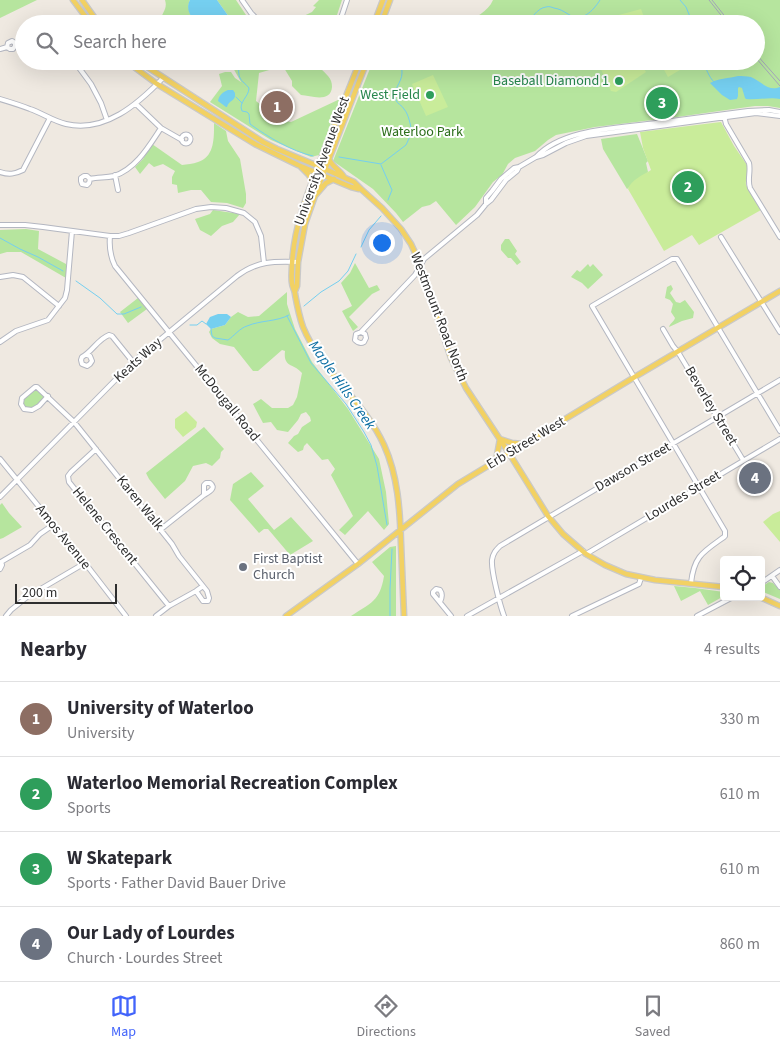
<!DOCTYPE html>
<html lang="en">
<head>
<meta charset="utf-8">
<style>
	:root { --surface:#fff; --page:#f7f7f7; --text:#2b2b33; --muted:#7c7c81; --line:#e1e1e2; --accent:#4264fb }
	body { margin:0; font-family:"Source Sans 3",sans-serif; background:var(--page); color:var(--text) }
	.controls { position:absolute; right:15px; bottom:15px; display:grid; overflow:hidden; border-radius:5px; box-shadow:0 5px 20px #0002 }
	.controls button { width:45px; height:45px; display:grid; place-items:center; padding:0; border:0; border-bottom:1px solid var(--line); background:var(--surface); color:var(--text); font:25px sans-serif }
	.scale { position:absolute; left:15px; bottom:12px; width:102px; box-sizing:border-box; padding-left:5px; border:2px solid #2e2e2e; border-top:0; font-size:14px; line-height:18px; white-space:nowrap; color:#2e2e2e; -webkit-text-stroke:4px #fff; paint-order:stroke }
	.you { position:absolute; left:381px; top:242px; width:18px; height:18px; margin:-12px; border:4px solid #fff; border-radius:50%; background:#1a73e8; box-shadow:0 0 0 8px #1a73e833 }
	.badge { display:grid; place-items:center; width:32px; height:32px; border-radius:50%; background:var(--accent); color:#fff; font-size:16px; font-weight:700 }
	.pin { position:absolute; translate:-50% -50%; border:2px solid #fff; box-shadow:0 1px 5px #0006 }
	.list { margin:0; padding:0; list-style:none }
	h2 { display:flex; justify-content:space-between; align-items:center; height:65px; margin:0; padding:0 20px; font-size:21px }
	h2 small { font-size:16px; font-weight:400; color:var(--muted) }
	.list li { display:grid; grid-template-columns:32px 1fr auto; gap:15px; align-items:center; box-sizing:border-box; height:75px; padding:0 20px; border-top:1px solid var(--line) }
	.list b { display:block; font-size:19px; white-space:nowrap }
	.list p { margin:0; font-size:16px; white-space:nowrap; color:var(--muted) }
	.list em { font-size:16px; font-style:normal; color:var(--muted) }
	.icon { flex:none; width:28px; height:28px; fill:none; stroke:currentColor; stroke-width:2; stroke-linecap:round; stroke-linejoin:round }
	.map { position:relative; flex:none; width:780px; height:616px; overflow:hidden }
	.search { position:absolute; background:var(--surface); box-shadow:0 5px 20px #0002; left:15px; right:15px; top:15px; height:55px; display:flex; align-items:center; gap:12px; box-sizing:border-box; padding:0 18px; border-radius:28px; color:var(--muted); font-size:19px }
	.sheet { height:365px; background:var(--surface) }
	nav { display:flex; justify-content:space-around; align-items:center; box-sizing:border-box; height:70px; border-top:1px solid var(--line); background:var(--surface); font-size:14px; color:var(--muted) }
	nav a { display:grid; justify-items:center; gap:2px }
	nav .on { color:var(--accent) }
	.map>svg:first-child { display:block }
</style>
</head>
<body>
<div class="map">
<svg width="780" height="616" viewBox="0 0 780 616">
	<rect width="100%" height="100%" fill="#efe9e1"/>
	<path fill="#b6e59e" d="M0,0H37L0,18Z
		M165,0H190C186,8 191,18 198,24H164C156,16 169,12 165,0Z
		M217,0H236L246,15L254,24H234Z
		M319,0H342L334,24H279L281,22L289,23L312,12L316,7L313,6Z
		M493,0H780V108L768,106H755L677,117L595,127L556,135L548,140L535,151L515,158L508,164L502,175L493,182L475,207L456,225L436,201L430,205L422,207L403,222L396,213L373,189L333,161L373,61H756V24H464C475,17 488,12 493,0Z
		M202,61H313C318,67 323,70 328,76C331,79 332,83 332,87C331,103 311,96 301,95L292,86V81L284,68H276L259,73L256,101C267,109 277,121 291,122L340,99L319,155L311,157L271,140L210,102L222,86L219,74L225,72H231L235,78L241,82L232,66L216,70Z
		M214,123L226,131L228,141L240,159L246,194V203L243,208L227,203L211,202L201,190H191L178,193L177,185L172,184V177L175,171L163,164L154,167L149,163L140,174L135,167L143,159L152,144L182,165C187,164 193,164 198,162C215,157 214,137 214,123Z
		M637,134L648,161L646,163L648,172L627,189L603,149L601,139Z
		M213,210L240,214L233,222L222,226L211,236L200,230L195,219L210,214Z
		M26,229L39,231L38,249L66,264V278L21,252H7L0,254V230Z
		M505,239H509L517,251L515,254L521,262L517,265L511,258H508L501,250V245Z
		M355,263L369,288L377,285L380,290L372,294L349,317L358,327L353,331L342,311L352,306L341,283L350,273Z
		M588,264L590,267L593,264L603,275L588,289L582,283L571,277L577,270L580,272Z
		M671,285L673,289L670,293L676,302L680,303L685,300L694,312L693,318L682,321L669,327C670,323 674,322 675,318L671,312L673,304L670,300L665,298L667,287Z
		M287,292V304L295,329L312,362L348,409L379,459L386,492L389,524L384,530L368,511L345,535L339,530L353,516L331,475L335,469L328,459L322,460L307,443L304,446L303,450L298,452L288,443L294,436L298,434L302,427L311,421L310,417L306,412L301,414L298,420L288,432L277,430L271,422L263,423L253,404L261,399L272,408H288L293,405L297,397L302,373C294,363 283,368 285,351L282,350L258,371H253L234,347L220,344L212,338L209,332L211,329L225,325L231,317L238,312L248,317L259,316Z
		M138,298L147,309L128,323L120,312Z
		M36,389L45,395L44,398L32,409C27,409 25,407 23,403L24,397Z
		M204,427L224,449L221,452L220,458L212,466L206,463L193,466L185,481L165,499L149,479L146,473Z
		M251,472L264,486L248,499L274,530L291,517L313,541L290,555L268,529H264L259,533L230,500L233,484Z
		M2,503L9,513L22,527L3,538L0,539V505Z
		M396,546V616H351C371,603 380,601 384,576L372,562L390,547Z
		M769,582L773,583L780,590V599L761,591V587Z
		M674,586L695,588L724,592V596L708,605L700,591L681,601Z"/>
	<path fill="#c9ec9a" d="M641,9L644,17L645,24H604L603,21L604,19Z
		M597,61H639L646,72L616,92L611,91Z
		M675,61H682L685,67L668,77L663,68Z
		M433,75L448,107L426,116L412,84Z
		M659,94H666L672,104V109L669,111L658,110L653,105C652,99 654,96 659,94Z
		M721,122L734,146L747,165C749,172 745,178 746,185L761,210L699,245L692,235L664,251L628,189C631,180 643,175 651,170L643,148L640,132Z
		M186,411L197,422L196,427L183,437L175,428V419Z
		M780,511V542L763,522L773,514Z"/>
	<path fill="#75cff0" d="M190,0H217L234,24H198C191,18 185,9 190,0Z
		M738,76C742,76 747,76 751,77C761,81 768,92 780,87V99C771,97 757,100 746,99L745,98L742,88L739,87L738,88V96L737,99L730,100L722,95L710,83C716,79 730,78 738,76Z
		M228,90H233L235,93C236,102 229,99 227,107H226L218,101C219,95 223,92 228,90Z
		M218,314H227L231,317L225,325L211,329L206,324L210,317Z"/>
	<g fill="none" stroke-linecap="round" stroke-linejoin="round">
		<path stroke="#75cff0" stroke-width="1" d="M680,0L686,7L693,24
			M525,24C532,19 537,8 546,7C549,6 551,7 554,8C560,9 563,11 568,14C582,23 593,11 600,0
			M235,61C241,69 237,71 240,78C242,82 246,84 249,88C249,97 238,102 242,111L247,112L249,114L250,124C268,137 291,151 313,156
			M702,61C707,69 708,76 714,82
			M236,97L242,103
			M339,157L381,164L406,145L412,132C410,124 409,115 404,109C402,105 397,104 396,100C391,91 402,83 402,73C402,68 401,66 402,61
			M381,165L392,190L388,200
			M0,238L20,249L38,257L63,271
			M361,247L369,230L381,216
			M76,281L100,298L117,314H124L141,307
			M304,306L321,292L339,281L348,271L356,254
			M287,316L311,363L346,404L364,432L371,445L377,466L387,525
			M190,325H197L202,321L206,324
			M211,329L212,336L215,338L228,340C234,336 240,328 247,326C261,320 276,322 289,315
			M390,616V589L392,549"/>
		<defs>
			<path id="minor" d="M242,0L251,13L262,24
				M339,24L347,0
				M0,49L7,47L10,49H13L15,46V43L12,41L8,43L7,47
				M74,61L91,84L101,103L107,120
				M0,99C10,102 20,105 30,109C42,113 53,121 66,124C105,133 138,104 163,78
				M136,104L161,128L182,140
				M724,116L726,124L749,163C751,172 747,179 750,188L780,237
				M181.5 139a4.5 4.5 0 1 1 9 0a4.5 4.5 0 1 1-9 0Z
				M536,157C563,128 619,128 656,123C687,119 717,115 748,111L769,110L780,112
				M0,172C9,175 15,174 23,170L50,118
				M115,175L118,190
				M90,179L89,183L87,185L82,184L81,181V178L84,176H87L90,179C98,177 105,178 114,176C136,169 149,146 161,128
				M486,204V198L492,191L501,179L514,168L519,167L536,157L543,155L566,143L586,136L756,113L780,116
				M0,225H25L43,227L110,236H119L129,233L196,209L211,207L226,208L244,213L255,222L261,236L264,263
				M110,236C109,247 110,256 115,266L358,564
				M721,237L780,332
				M0,277L13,275L23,277L59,306
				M663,329L673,346L678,352L743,460
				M361,332L365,334L366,338L364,342C361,344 358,343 355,340L356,334L361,332L415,275L424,259L477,215L486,204L491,200L506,180L517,171L519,167
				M0,342L16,331L48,320L65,298L67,290L72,231
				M87,355L90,356L92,361L90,364L87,366L82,364L81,360L82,357C92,352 98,339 109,335L112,336L133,362
				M48,396L39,406L32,410L24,409L21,404L22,398L35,387H37L74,422L172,544L179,556L207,591L209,598L208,601H203L196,591
				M96,449L71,472L68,476L69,482L169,606
				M0,459L85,563L126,616
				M0,497L133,362L237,276C257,261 274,261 298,262
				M160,530L204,495C209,492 217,488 210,483H206L204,485V495
				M586,554L780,439
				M1,562L30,545L40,534L53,525
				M0,569L2,565L1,562
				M772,576L780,587
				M691,583C694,556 703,552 724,537L725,536V531L592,306L667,262L672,259H677L780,431
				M761,583L780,570
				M440,602C442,598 443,594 440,590L436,589L433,592V594L451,616
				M6,616L11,610L27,597L85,563
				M156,616L169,606L196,591L203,586
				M467,616L583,551
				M504,616C500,605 491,571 492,560C493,553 496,550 500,546L780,380
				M572,616L639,584L641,578
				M697,616L733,597"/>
			<path id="major" d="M73,0L91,24
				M82,0L99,24
				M374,24L383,0
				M381,24L390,0
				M126,61L157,84L255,144L298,165L351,187L359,189
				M138,61L263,142L277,149L325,169L354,182L361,189L382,208L401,229L411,244L417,257L451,358L466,388L509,453L548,516L563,534L586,554L605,565L626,574L655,580L724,587
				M360,61C348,91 337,120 325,149C310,187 294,223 292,265C292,271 291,277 292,283C292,287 295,290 295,294C297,305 299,316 303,327C321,371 364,401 384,445C398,476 400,510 401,544C402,568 403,592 404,616
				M329,159C332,167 340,170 344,177
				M301,167L309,175L312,181
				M314,197L326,183L334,179
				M295,291L297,286L298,262L305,224L317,190L367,61
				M500,439L512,443L523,444
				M496,461L500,439
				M760,597L780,606
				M286,616L358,564L458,484L633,378L780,291"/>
		</defs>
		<use href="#minor" stroke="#b4b7c1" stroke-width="6"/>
		<use href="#major" stroke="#c9c9c9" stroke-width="7"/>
		<use href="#minor" stroke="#fff" stroke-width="4"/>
		<use href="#major" stroke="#f2d163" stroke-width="4.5"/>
		<path stroke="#a3a6b8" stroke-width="1" d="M712,0L731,24
			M756,54L780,81"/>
		<path stroke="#a3a6b8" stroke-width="1" d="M709,0L728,24
			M756,58L780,86"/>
	</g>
	<g fill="#2e9e5b" stroke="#fff" stroke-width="2">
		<circle cx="619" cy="81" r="5"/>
		<circle cx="430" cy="95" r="5"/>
	</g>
	<circle fill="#6b7280" stroke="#fff" stroke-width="2" cx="243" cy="567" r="5"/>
	<g text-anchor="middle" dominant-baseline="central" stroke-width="4" stroke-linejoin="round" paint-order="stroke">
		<g font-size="14" fill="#27864d" stroke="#fff" text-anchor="end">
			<text x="609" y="81">Baseball Diamond 1</text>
			<text x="420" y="95">West Field</text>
		</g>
		<g font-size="14" fill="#2c6e1b" stroke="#fff">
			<text x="422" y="132">Waterloo Park</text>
		</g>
		<g font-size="14" fill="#2e2e2e" stroke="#fff">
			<text transform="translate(322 161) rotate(-70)">University Avenue West</text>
			<text transform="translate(439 317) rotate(69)">Westmount Road North</text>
			<text transform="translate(138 360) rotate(-42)">Keats Way</text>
			<text transform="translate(227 403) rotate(51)">McDougall Road</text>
			<text transform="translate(711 406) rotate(59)">Beverley Street</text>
			<text transform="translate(526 443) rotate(-31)">Erb Street West</text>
			<text transform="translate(633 467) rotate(-30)">Dawson Street</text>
			<text transform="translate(683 496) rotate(-31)">Lourdes Street</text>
			<text transform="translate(140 503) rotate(51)">Karen Walk</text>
			<text transform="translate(105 526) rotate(51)">Helene Crescent</text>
			<text transform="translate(63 537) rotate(51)">Amos Avenue</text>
		</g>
		<g font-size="14" fill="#5b616d" stroke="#fff" text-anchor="start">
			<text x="253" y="559">First Baptist<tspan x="253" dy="16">Church</tspan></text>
		</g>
		<g font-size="15" font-style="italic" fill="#0d6fa3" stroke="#fff">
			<text transform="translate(342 385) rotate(55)">Maple Hills Creek</text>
		</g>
	</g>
</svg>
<div class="controls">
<button><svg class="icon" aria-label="locate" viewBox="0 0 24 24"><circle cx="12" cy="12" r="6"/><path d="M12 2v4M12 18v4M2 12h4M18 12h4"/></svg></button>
</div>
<div class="scale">200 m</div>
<div class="you"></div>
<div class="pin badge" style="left:277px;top:107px;background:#8d6e63">1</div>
<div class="pin badge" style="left:688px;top:187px;background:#2e9e5b">2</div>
<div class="pin badge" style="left:662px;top:103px;background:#2e9e5b">3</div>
<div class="pin badge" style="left:755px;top:478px;background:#6b7280">4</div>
<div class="search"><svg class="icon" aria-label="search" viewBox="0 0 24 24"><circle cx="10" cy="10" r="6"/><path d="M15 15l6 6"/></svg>Search here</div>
</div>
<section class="sheet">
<h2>Nearby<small>4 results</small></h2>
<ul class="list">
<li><span class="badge" style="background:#8d6e63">1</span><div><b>University of Waterloo</b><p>University</p></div><em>330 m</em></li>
<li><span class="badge" style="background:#2e9e5b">2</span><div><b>Waterloo Memorial Recreation Complex</b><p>Sports</p></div><em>610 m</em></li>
<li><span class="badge" style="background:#2e9e5b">3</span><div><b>W Skatepark</b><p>Sports · Father David Bauer Drive</p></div><em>610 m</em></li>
<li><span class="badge" style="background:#6b7280">4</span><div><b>Our Lady of Lourdes</b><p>Church · Lourdes Street</p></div><em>860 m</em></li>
</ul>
</section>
<nav>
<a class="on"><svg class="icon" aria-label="map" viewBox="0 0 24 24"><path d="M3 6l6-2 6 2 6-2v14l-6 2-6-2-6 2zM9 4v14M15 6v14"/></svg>Map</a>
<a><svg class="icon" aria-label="directions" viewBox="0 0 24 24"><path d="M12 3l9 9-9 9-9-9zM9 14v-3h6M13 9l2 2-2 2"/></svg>Directions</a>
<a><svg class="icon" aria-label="saved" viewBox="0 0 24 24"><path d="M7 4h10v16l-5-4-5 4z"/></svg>Saved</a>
</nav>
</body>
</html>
